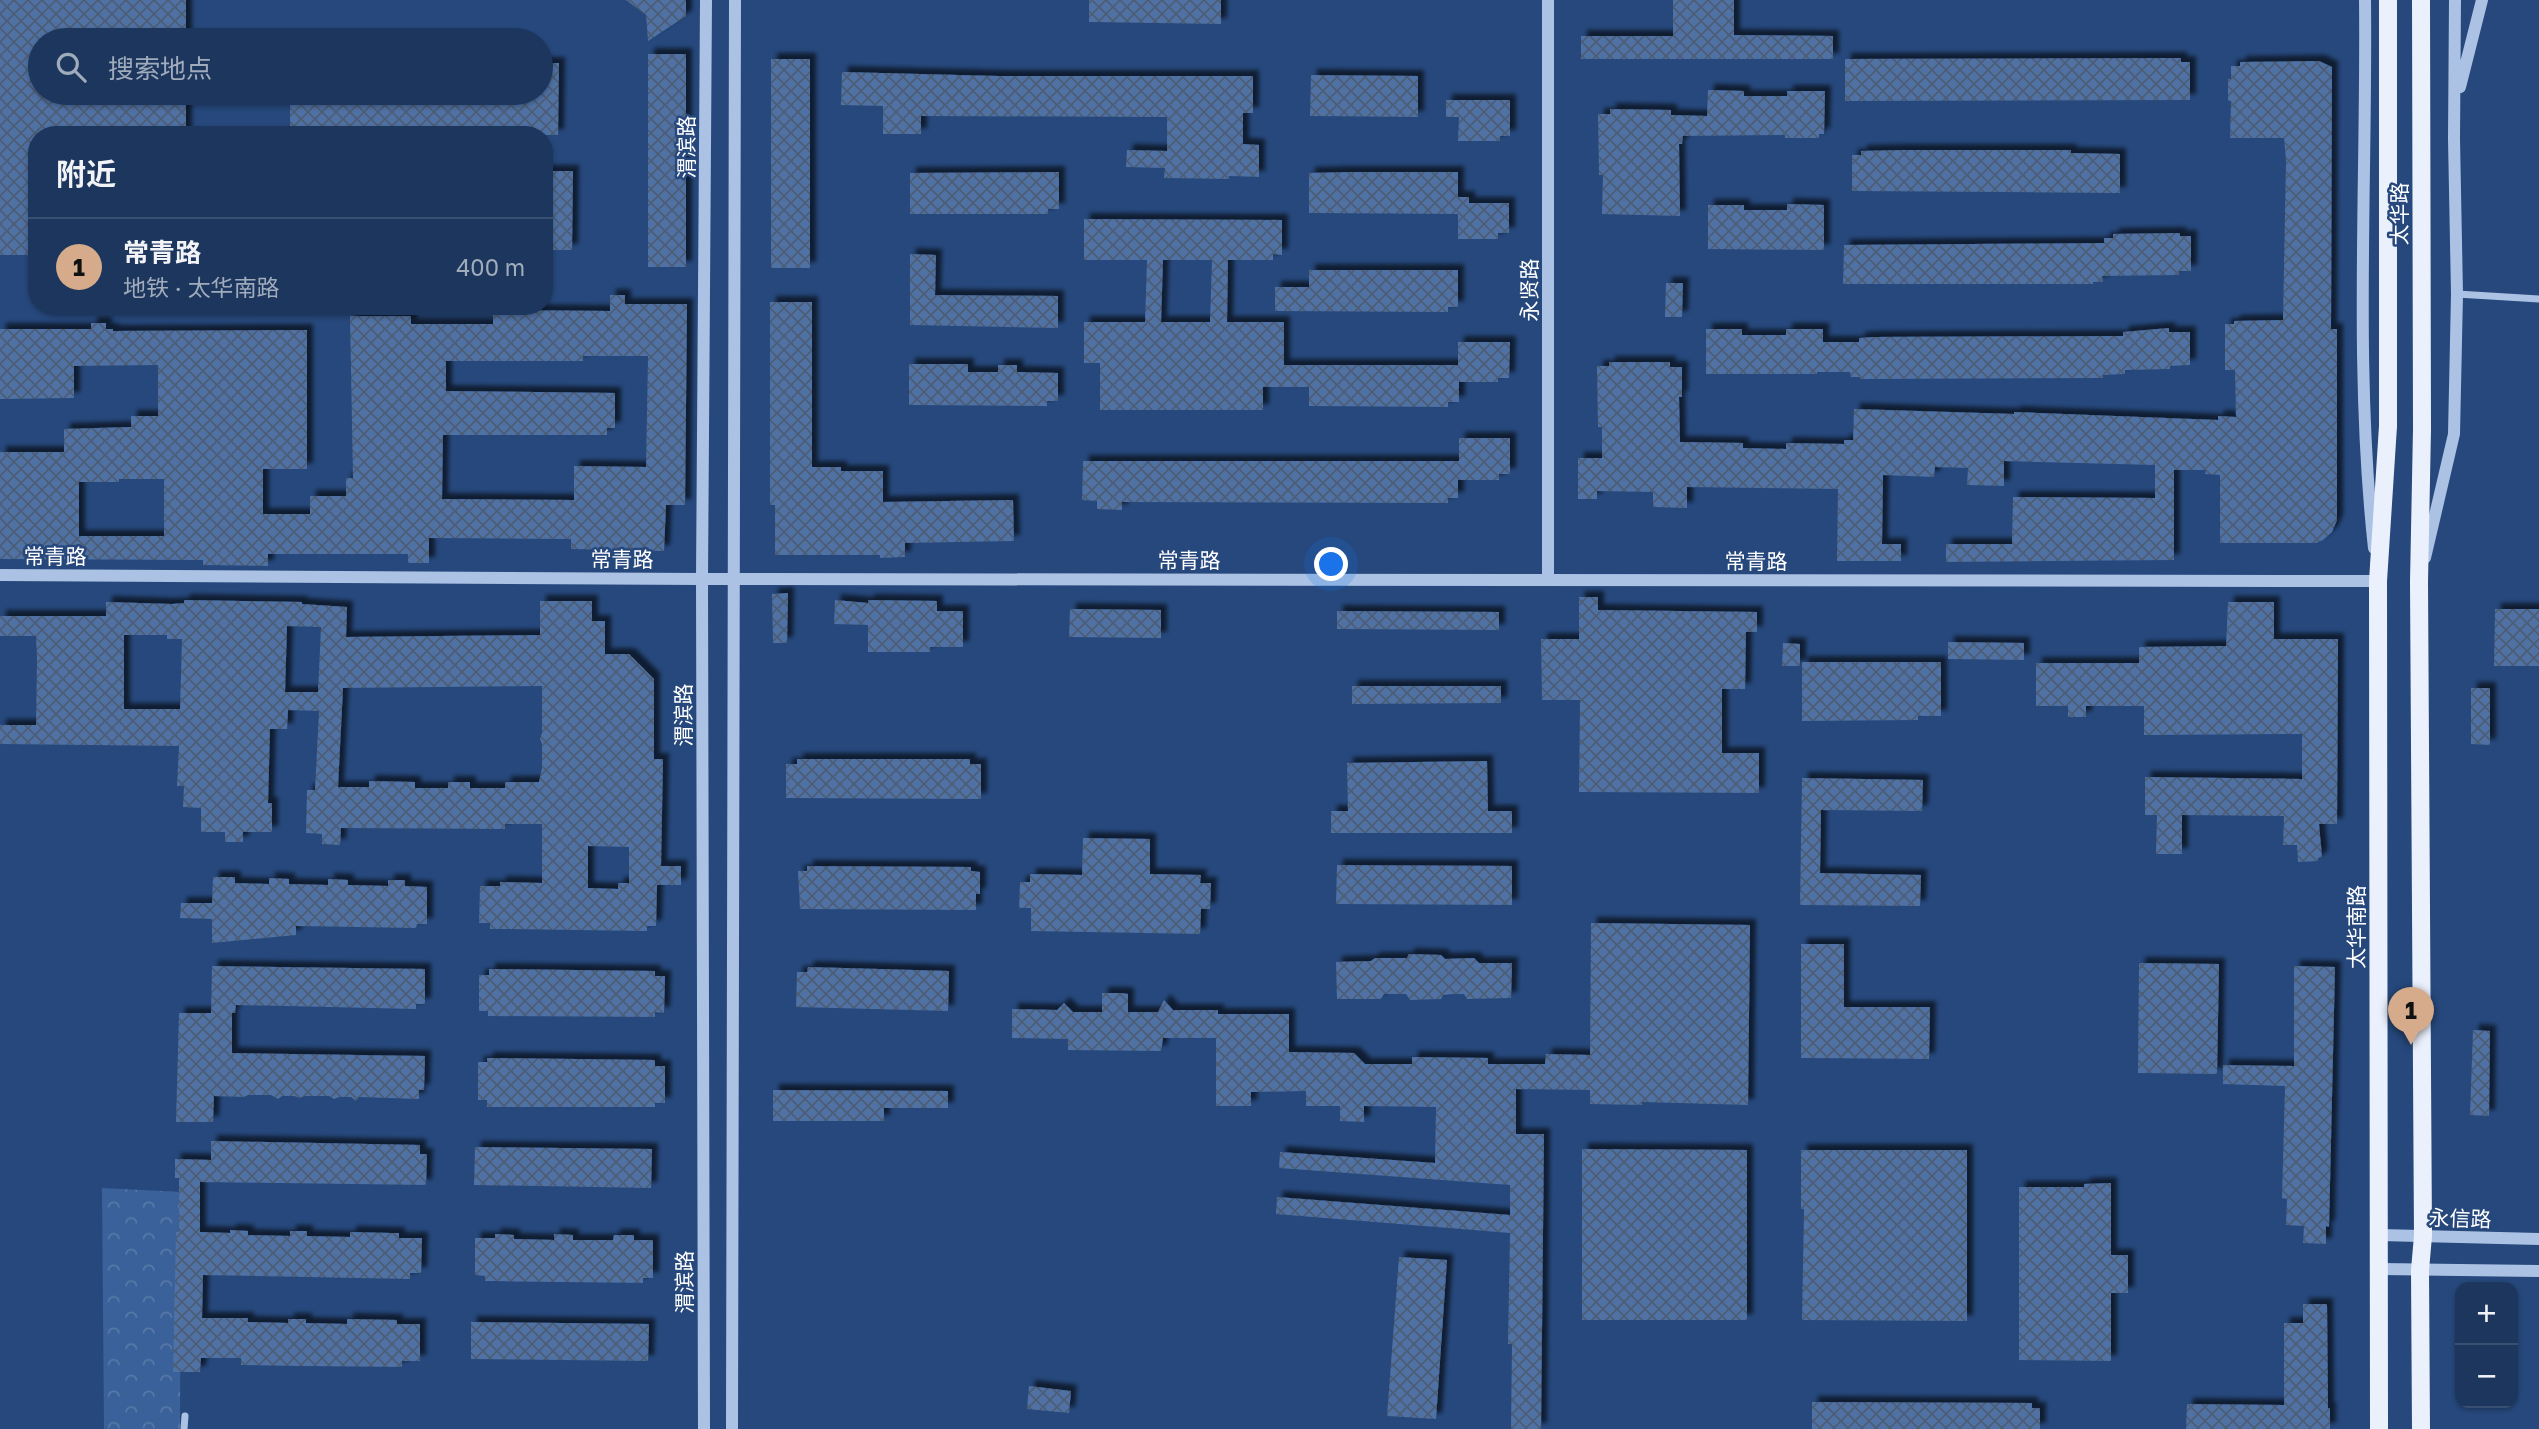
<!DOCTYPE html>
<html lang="zh">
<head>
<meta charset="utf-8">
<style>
	:root { --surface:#1c365d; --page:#294166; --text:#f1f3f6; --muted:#a0abbc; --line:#3a5072; --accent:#d6ab8b }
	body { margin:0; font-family:"Golos Text","Noto Sans SC",sans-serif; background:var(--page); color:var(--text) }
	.controls { position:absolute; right:21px; bottom:21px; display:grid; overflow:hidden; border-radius:14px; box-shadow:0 2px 5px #0004 }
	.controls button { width:63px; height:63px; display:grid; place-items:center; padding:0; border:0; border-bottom:2px solid var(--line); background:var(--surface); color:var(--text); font:35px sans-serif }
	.you { position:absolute; left:1332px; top:565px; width:24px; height:24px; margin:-18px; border:5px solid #fff; border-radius:50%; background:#1a73e8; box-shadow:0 0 0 10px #1a73e833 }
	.badge { display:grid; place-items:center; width:46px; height:46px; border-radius:50%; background:var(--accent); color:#111; font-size:23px; font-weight:700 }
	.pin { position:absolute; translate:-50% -58px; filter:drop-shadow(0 2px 4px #0008) }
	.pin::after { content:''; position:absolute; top:37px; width:24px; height:21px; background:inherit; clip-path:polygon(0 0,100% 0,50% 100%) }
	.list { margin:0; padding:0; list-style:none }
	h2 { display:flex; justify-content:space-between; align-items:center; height:91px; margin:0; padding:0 28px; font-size:30px }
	h2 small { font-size:23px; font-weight:400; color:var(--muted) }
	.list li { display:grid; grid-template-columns:46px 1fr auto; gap:21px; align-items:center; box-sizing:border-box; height:98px; padding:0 28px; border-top:2px solid var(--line) }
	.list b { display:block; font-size:26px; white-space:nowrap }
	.list p { margin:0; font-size:23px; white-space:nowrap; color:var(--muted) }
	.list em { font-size:23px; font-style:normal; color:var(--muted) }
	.icon { flex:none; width:38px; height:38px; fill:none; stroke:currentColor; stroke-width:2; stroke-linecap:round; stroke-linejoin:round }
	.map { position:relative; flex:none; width:2539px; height:1429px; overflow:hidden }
	.search { position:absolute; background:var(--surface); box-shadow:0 2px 5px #0004; left:28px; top:28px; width:525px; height:77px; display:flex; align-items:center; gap:18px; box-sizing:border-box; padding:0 24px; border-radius:38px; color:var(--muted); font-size:26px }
	.panel { position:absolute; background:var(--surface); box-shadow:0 2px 5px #0004; left:28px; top:126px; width:525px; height:189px; border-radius:28px }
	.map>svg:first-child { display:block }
</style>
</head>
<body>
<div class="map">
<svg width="2539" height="1429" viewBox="0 0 2539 1429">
	<defs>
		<pattern id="forest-crowns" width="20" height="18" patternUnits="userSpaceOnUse" patternTransform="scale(1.75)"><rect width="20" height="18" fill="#3a6199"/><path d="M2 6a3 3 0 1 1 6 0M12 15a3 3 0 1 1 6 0" fill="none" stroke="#5879a8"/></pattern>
		<pattern id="building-cross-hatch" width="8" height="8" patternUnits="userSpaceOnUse" patternTransform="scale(1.75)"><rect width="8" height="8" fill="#4f71a4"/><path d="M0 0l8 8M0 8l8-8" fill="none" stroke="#4d5d74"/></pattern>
		<filter id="shadow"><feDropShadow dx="6" dy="-6" stdDeviation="2" flood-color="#0009"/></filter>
	</defs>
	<rect width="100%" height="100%" fill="#26487c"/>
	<path fill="url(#forest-crowns)" d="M102,1188L181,1192L180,1429H104Z"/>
	<path fill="url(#building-cross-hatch)" fill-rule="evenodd" filter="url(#shadow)" d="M0,0H186V40H40V93H186V135H37V255H0Z
		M626,0H686V16L648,41L646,15Z
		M1089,0H1221V24L1089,22Z
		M1673,0H1734V35L1833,36V59H1581V36H1673Z
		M648,54H686V267H648Z
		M2181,58V62H2190V100L1845,101V59Z
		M771,59H810V268H771Z
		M2319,61L2332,67L2331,329H2337V520L2332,532L2323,540L2316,543H2220V475L2205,474L2206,470H2174V560L1946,562V544H2012L2013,497L2155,498V465L2004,461V486L1967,485L1968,468L1935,467L1934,477L1883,475L1882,544H1901V561H1837L1838,489L1687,487V508L1653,507V492L1597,491V499H1578V458H1602V427H1598L1597,366H1609V362H1670V367H1682V397H1679L1680,442L1743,443V448L1786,449V443L1844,444V440H1853L1854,409L2014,414V412L2218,420V416L2236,417L2235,370H2225V324H2234V321L2283,320L2286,161L2284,138H2230L2231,101H2228V79H2231V66H2240V62Z
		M541,63H559L558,135H290V93H541Z
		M842,72L998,76H1253V113H1243V144L1259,145V177L1229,176V179L1164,178L1165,168L1126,167L1127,150L1167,151V117L921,116V134H883V106L841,105Z
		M1311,75L1418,76V117L1310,116Z
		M1708,90L1744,91V96H1787V91H1825L1824,134H1819V138H1785V135L1683,136L1682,144H1679L1680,216L1602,214L1603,175H1599L1598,114H1610V109L1671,110V115L1707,116Z
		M1446,100H1510V136H1500V141H1458L1459,117H1446Z
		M1902,150H2071V153L2120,154V193L1852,191V155H1861V151Z
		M544,171H573L572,250H544Z
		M1059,172V209H1048V214H910V173Z
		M1349,172H1458V197H1469V203H1509V233H1498V239H1458V214L1309,213V173Z
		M1787,204L1824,205V250L1708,249V205H1744V210H1787Z
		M1084,219L1282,220V255L1273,254V260H1228L1227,322H1284V365H1458V342H1510L1509,378H1498V382H1459V402H1448V407L1309,406V387H1263V410H1100V363H1084V322H1145L1147,260H1084ZM1163,260H1212L1210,322H1161Z
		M2180,233V236H2191V271H2179V275L2102,276L2103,282H2093V284H1843L1844,245L2104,243V238H2113V234Z
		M910,254L936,255L935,295L1058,296V328L910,325Z
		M1309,270H1458V307H1448V312L1275,311V287H1309Z
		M1666,283H1683L1682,317H1665Z
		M610,295H625V304H687L685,505H666L664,551L571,549V539L429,538V563H408V554H268V566L203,565V560L0,559V452H64V429L131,427V416H158V365L74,366V398L0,399V329H91V323H106V329H113V331L307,330V469H263V514H310V496H346V478H353L350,316H411V324H493V310L610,311ZM583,356H648L646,467L574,466V500L442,499L443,435H607V428H615V393L446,391V361H583ZM119,479H164V536H79V482H119Z
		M770,302H812V467H841V471H883V502L1013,500L1014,541L905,543V557L880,558V555H775V505H770Z
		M2169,328V332H2190V365L2170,366V369L2125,370V374L2103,375V378L1860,379V377H1851L1850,372H1817V374H1706V329H1742V335H1786V329H1823V342H1859V338L1874,337L2123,336V332Z
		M909,364H968V372H998V365H1017V372L1058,373V401H1047V406L909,405Z
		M1459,438H1510V474H1499V480H1458V498H1448V503L1122,502V510L1097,509V501L1082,500L1083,461H1459Z
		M788,593L787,643H773L772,594Z
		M1579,597H1598V610L1757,612V632H1746L1745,689H1722V753H1759V793L1579,792L1580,700H1542L1541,639H1579Z
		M184,600L302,602V604L347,607L346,637L540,635V601H592V621H605V654H629L654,679V759H663L661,866H681V885H657L656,926H647V931L506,929H490V923H479L480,886H500V882L542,883V824H505V829L341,828L340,845L322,844V834L306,833L307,790H315L319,711L288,710L287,729H270L268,803H272V832H243V842H225V832H201V808L183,807L184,786H177L179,746L0,744V725H36L37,659L36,636H0V616H106V602L172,604L184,603ZM287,626L321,627L318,692H285ZM124,635H167V639H182L180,709H124ZM542,686V733L540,739L542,744V768L539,782H505V788H470V782H448V788H415V782L369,781V787H338L343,688ZM588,846L629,847V883H618V889L588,888Z
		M835,600L868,603V600L937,601V611H963V647H930V652H868V625L834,624Z
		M2228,602H2274V639H2338L2337,824H2319L2322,857L2318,858V861L2298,862L2297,845H2283L2284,816L2182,815V854H2156L2157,815H2145V777L2302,779V734L2144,735V706H2086V717H2068V706H2036V663H2139V647L2226,646Z
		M1070,609L1161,610V638L1069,637Z
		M2495,609H2539V666H2494Z
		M1337,611L1499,612V630L1337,629Z
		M1948,642L2024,643V660L1948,659Z
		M1783,643L1800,644V666H1782Z
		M1802,662H1941V716H1918V720L1802,721Z
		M1352,686H1501V703L1352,704Z
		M2471,688H2490V745L2471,744Z
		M797,759H970V764H981V799L786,798V764H797Z
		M1487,761L1488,811H1512V833H1331V811H1348L1347,763Z
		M1802,778L1923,780L1922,811L1821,810L1820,873L1921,875L1920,906L1800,905Z
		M1083,838L1150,839V874L1201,875L1200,883H1211L1210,909H1201L1200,934L1031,931V908H1019L1020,882H1030V874L1082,875Z
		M1337,865L1512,866V905L1336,904Z
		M807,866L971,867V871L980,872V894H976V910L800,909L798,871H807Z
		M213,877H235V883L269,884V878L289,879V884L328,885V879L348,880V885L388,886V880H405V886L427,887V924H417L416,928L296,926V935L212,943V919L180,918L181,903H212Z
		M1591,923L1750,925L1748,1105L1642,1102V1105L1590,1104V1090L1516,1089V1134H1544L1541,1429H1511L1512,1344H1508L1510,1233L1276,1214L1277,1197L1510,1215V1185L1279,1168L1280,1152L1435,1163L1436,1107L1364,1106V1122L1340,1121V1106H1306V1091L1251,1092V1106H1216V1038H1163L1161,1051L1068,1050V1039L1012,1038V1009L1057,1010L1064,1003L1073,1012H1102V993H1121L1128,994V1012H1158L1164,1000L1173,1010H1218V1014H1289V1052L1354,1053L1365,1064H1412V1057L1488,1058V1064H1545L1546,1054L1590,1055Z
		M1801,944H1844V1007H1930L1929,1059L1801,1058Z
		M1409,954L1441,955L1445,959L1474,958L1479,963H1512L1511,998L1467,999L1464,994H1453L1443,995L1441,999L1410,1000L1406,994H1384L1381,999H1337L1336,962L1371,961L1375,958H1407Z
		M2139,963L2219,964L2217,1074L2138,1073Z
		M212,966L425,969V1004H416V1009L236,1005L235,1013H232V1053L425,1056L424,1090H419V1099L359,1097L356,1101L351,1097H339L334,1099L329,1096H305L300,1098L294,1096H282L278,1099L271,1095H248L244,1097L214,1096L213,1122H176L179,1013H211Z
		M2294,966L2335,967L2329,1227L2326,1226V1244L2303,1243L2304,1226L2286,1225L2287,1199L2282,1198L2285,1086L2223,1084V1065L2294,1066Z
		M808,967L949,971L948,1011L796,1007L797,972H807Z
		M489,969L655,971V976H665L664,1013L655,1012V1017L488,1016V1011H479V975H489Z
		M2473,1030L2490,1031L2489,1116L2470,1115Z
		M487,1058L655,1060V1066H665V1103H655V1107H487V1100H478V1062H487Z
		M773,1090L948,1091V1108H884V1121H773Z
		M211,1141L420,1145V1154H427L426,1185L200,1182V1232L230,1233V1230L248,1231V1235L290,1236V1231H307V1236L350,1237V1232L391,1233H399V1238H422L421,1273H410V1279L203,1275L202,1318H248V1322L288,1323V1319H306V1323L347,1324V1319L397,1320V1324H420V1361H402V1367L300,1366L241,1365V1358H201L200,1372H173L176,1232H179V1178H175V1159L211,1160Z
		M475,1147L652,1149L651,1188L474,1185Z
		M1582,1149L1747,1150V1320H1582Z
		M1801,1150H1967V1321L1802,1320L1804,1209H1801Z
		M2111,1183V1255H2128V1293H2111V1361L2019,1360V1187H2084V1184Z
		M495,1234L514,1235V1239L554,1240V1234L573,1235V1240H613L614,1235H634V1240H653V1278H643V1283L485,1281V1276L475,1275V1238H495Z
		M1399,1257L1447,1260L1436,1419L1387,1416Z
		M2303,1304H2327L2328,1408H2330V1429H2186L2187,1404L2284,1405V1323H2303Z
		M471,1322L649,1324L648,1361L471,1359Z
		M1029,1386L1071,1391L1069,1413L1027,1409Z
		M1812,1402L2032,1403V1408H2040V1429H1812Z"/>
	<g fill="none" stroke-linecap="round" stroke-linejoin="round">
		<path stroke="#abc2e4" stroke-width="7" d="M2457,294L2539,299
			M184,1429L185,1416"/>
		<path stroke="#abc2e4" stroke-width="12" d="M1548,0V580
			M2365,0C2367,183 2354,366 2374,548
			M2460,87L2482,0
			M2425,558L2454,434L2457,294L2454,139L2455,0
			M0,575L702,579L2378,581L2377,576
			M2380,1235L2539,1239
			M2380,1269L2539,1271
			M704,1429L702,579L706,0
			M732,1429L735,0"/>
		<path stroke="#ebf1fc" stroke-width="18" d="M2379,1429L2378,581L2388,426
			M2421,1429L2420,1270L2423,1236L2419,582L2422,429"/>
		<path stroke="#ebf1fc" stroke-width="18" d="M2388,0V426
			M2421,0L2422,429"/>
	</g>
	<g text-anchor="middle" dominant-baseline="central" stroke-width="5" stroke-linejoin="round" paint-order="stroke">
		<g font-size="21" fill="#fff" stroke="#26487c">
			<text transform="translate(686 147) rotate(-90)">渭滨路</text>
			<text transform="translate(2399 214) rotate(-90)">太华路</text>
			<text transform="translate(1529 290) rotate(-90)">永贤路</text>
			<text x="55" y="556">常青路</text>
			<text x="622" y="559">常青路</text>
			<text x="1189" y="560">常青路</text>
			<text x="1756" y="561">常青路</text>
			<text transform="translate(683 715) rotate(-90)">渭滨路</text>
			<text transform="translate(2356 927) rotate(-90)">太华南路</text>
			<text transform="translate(2460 1218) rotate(2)">永信路</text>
			<text transform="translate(684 1282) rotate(-90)">渭滨路</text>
		</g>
	</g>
</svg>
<div class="controls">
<button>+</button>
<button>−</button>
</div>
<div class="you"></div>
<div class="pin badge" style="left:2411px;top:1045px">1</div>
<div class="search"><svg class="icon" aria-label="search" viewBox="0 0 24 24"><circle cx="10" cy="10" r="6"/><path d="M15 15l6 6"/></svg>搜索地点</div>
<section class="panel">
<h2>附近<small></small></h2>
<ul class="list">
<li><span class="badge">1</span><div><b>常青路</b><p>地铁 · 太华南路</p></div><em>400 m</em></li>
</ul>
</section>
</div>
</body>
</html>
